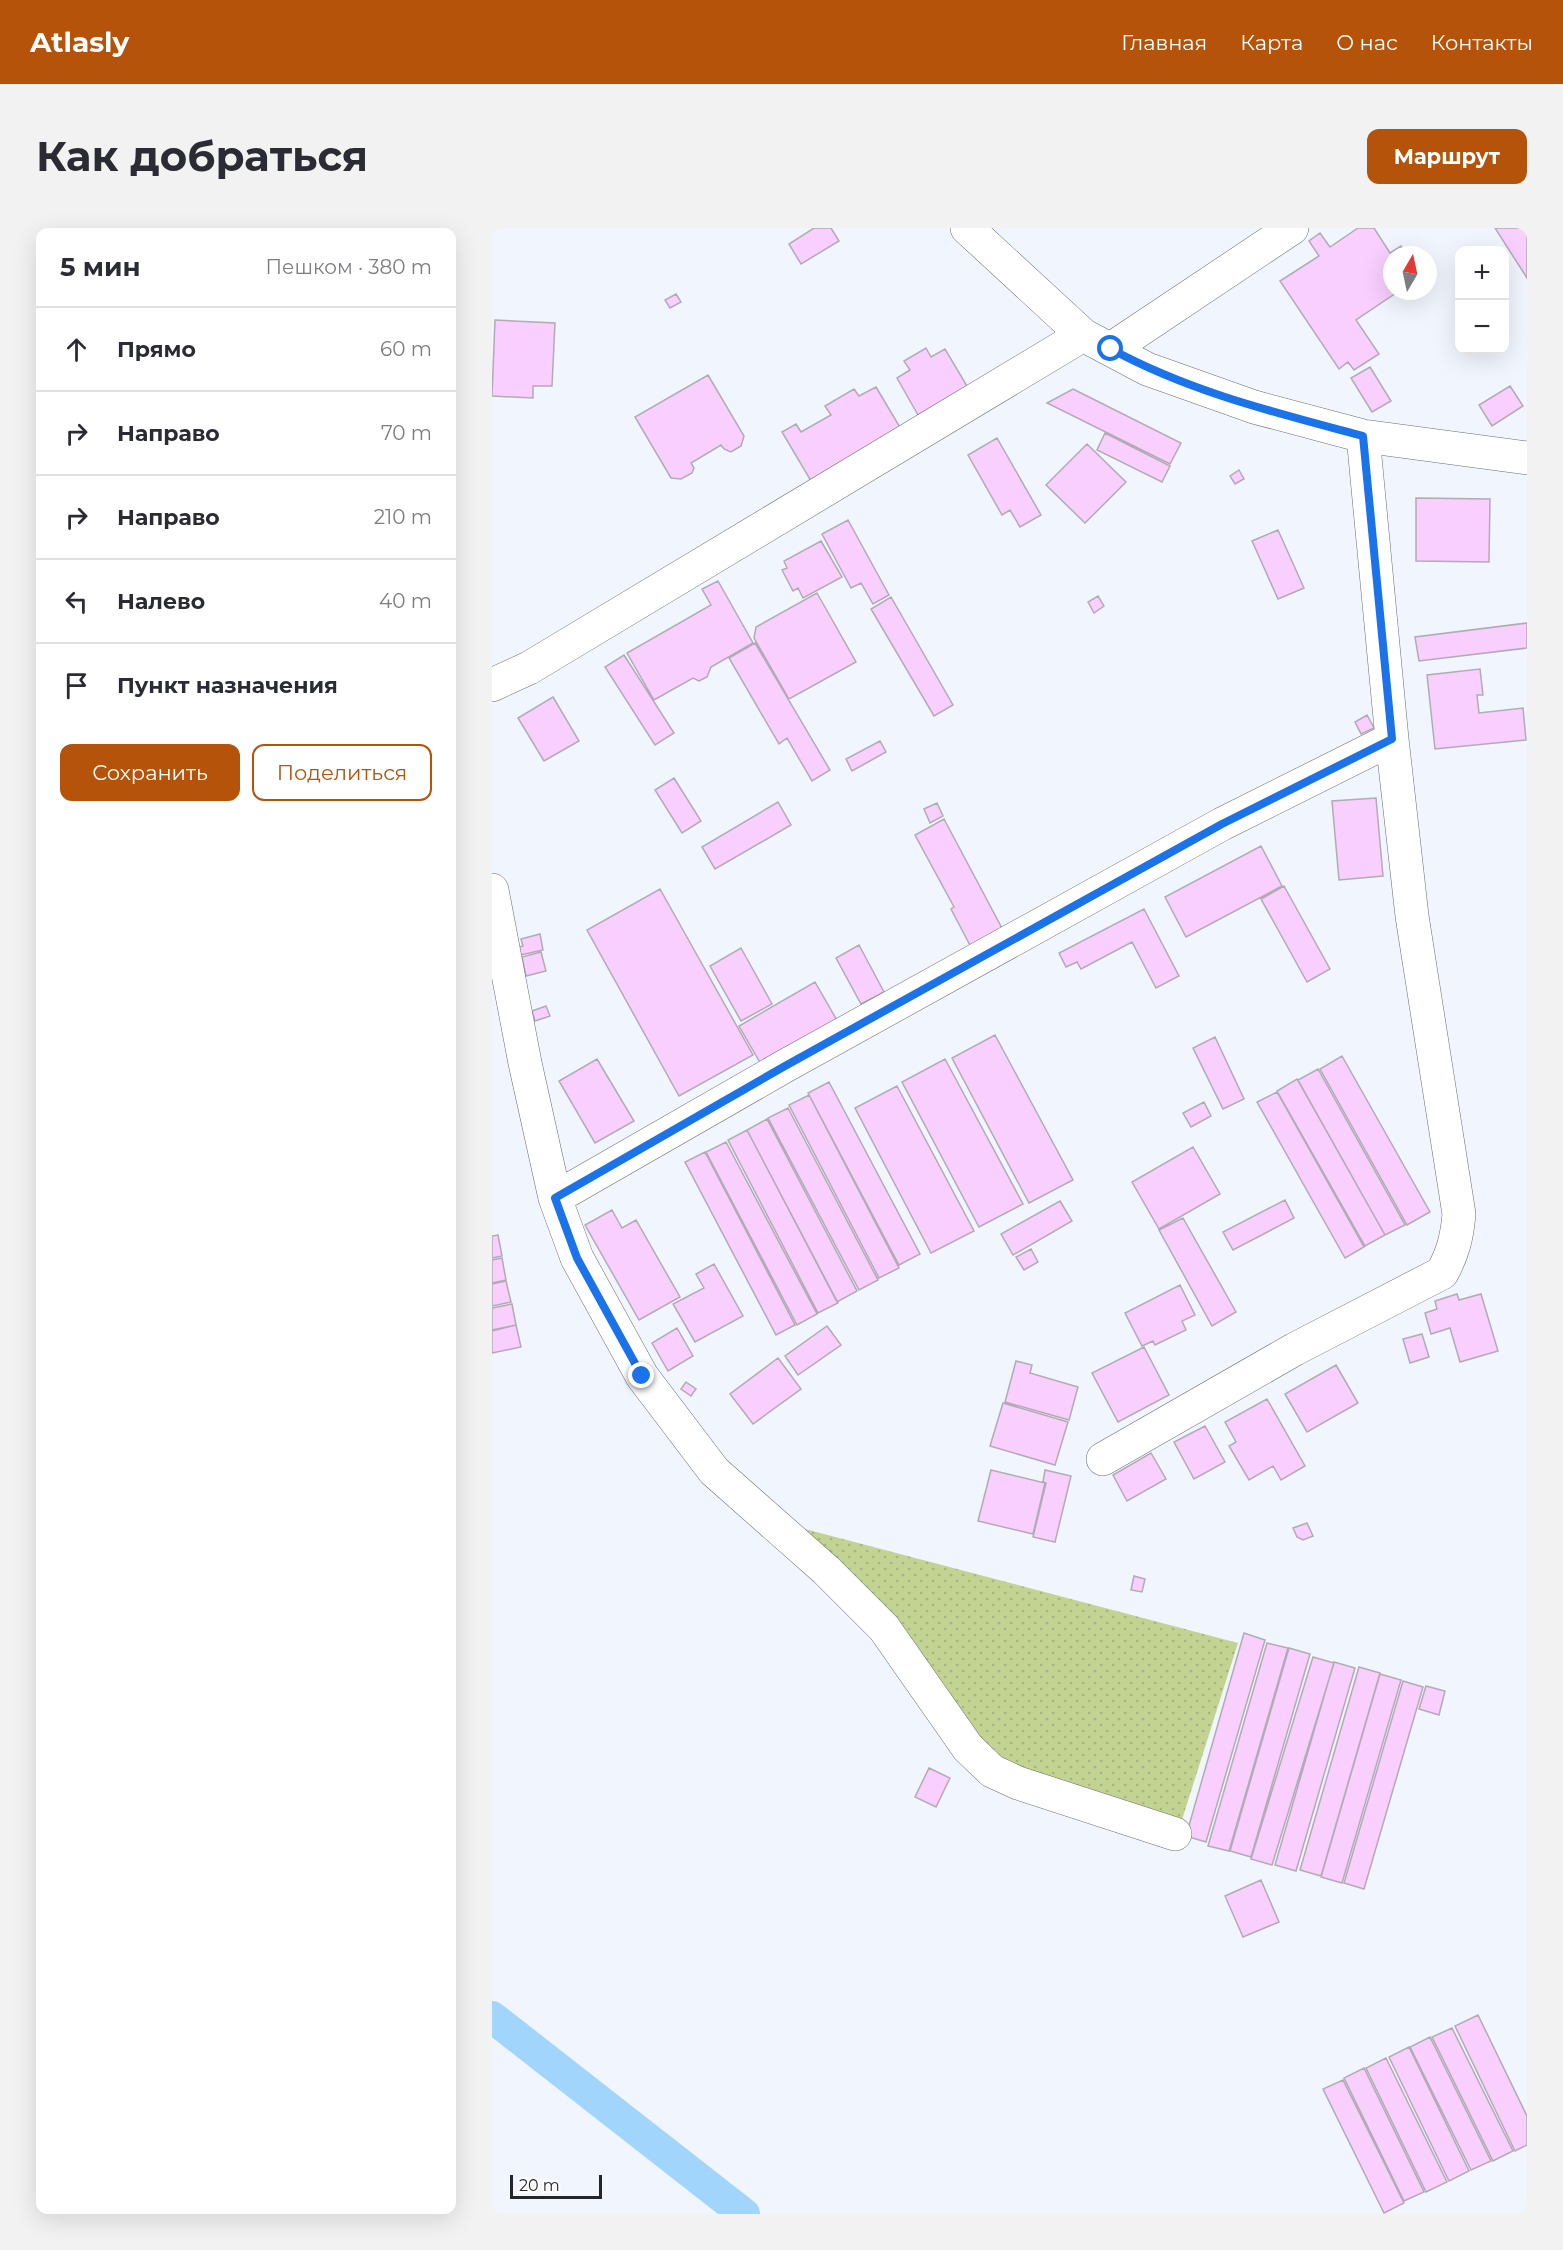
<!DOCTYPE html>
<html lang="ru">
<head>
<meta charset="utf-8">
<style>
	:root { --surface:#fff; --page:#f2f2f3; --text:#2b2b33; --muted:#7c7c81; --line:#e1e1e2; --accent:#b45309 }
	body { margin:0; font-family:Montserrat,sans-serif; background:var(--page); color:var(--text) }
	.controls { position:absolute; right:18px; top:18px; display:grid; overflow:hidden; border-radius:12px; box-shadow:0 6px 24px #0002 }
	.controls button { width:54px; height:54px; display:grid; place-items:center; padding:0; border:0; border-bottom:2px solid var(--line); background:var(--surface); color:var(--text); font:30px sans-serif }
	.compass { position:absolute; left:891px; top:18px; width:54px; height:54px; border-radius:50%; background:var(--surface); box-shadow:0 6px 24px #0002; rotate:9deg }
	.scale { position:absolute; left:18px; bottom:15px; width:92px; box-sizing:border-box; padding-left:6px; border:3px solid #242629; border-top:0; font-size:16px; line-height:21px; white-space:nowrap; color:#242629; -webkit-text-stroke:4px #fff; paint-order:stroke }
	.stop { position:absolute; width:18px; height:18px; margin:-14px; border:4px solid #1a73e8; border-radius:50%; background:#fff }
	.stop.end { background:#1a73e8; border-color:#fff; box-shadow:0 2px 6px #0008 }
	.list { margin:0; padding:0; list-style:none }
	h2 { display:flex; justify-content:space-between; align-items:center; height:78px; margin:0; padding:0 24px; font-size:26px }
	h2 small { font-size:20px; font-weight:400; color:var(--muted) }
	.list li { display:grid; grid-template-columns:39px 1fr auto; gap:18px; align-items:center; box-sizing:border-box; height:84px; padding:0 24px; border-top:2px solid var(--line) }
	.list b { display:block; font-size:22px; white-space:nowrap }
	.list em { font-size:20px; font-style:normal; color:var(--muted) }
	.actions { display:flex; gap:12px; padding:18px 24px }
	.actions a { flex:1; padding:14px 0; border:2px solid var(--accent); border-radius:12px; text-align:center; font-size:21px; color:var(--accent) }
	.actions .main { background:var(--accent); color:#fff }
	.icon { flex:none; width:33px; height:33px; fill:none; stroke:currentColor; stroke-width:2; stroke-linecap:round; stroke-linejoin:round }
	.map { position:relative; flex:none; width:1035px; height:1986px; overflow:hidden; border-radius:12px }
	header { display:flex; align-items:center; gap:36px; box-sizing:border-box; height:84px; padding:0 30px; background:var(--accent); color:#fff }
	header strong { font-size:28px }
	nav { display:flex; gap:33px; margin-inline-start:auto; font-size:21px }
	.intro { display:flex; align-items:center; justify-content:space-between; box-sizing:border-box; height:144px; padding:0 36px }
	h1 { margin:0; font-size:42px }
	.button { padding:15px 27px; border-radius:12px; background:var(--accent); color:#fff; font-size:21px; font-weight:700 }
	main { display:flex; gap:36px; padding:0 36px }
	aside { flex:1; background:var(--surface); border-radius:12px; box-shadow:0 6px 24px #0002 }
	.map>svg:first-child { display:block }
</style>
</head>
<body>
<header>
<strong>Atlasly</strong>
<nav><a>Главная</a><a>Карта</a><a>О нас</a><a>Контакты</a></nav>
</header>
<div class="intro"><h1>Как добраться</h1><a class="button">Маршрут</a></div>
<main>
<aside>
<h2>5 мин<small>Пешком · 380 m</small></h2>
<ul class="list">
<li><svg class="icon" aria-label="ahead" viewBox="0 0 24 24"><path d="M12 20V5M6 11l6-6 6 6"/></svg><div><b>Прямо</b></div><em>60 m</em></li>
<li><svg class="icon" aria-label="right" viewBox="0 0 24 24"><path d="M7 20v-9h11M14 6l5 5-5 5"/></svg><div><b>Направо</b></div><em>70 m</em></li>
<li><svg class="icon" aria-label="right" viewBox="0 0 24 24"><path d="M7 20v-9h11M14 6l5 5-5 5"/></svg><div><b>Направо</b></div><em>210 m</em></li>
<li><svg class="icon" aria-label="left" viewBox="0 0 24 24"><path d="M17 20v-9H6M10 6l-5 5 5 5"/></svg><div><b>Налево</b></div><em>40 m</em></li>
<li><svg class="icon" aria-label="arrive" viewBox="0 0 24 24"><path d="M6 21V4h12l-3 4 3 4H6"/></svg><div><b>Пункт назначения</b></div></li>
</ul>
<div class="actions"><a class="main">Сохранить</a><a>Поделиться</a></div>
</aside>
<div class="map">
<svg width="1035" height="1986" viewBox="0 0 1035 1986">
	<defs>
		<pattern id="garden-dots" width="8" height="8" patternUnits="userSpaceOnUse" patternTransform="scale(1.5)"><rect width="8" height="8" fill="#c3d492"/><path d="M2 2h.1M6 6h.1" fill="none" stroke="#a7b67e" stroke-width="1.8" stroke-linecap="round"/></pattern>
	</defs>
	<rect width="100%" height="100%" fill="#f1f5fe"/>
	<path fill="url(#garden-dots)" d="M313,1301L746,1415L688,1598L487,1523Z"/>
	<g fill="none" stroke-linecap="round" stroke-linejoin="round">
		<path stroke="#a2d5fc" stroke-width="32" d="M0,1789L252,1986"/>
	</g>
	<path fill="#f8cffe" stroke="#b2abb3" stroke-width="1.5" d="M322,0H339L347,13L309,36L297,16Z
		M866,0H882L898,25L909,18L915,27H900V63H907L864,92L887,126L862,142L856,134L847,141L788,53L827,28L817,13L828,5L838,19Z
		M1003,0H1035V50Z
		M184,66L189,74L178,80L173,72Z
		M3,92L63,95L60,158H41V170L0,168Z
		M434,120L439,129L453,121L475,158L426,187L405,150L418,142L412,133Z
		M878,139L899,173L880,184L859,150Z
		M216,147L252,208L249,218L239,224L232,221L229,217L199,235L202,240L200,245L189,251L179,250L143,189Z
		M1018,158L1031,178L1000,198L987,177Z
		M384,159L409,201L319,253L290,204L304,196L309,204L339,187L333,178L362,161L367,168Z
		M581,161L689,215L678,236L555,175Z
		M613,205L678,238L670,254L605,222Z
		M505,210L549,287L528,299L518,282L510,287L476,227Z
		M595,216L634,254L593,295L554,257Z
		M747,242L752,251L743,256L738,248Z
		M924,270L998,271L997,334L924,333Z
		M356,292L397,367L381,376L369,355L359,360L330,306Z
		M786,302L812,360L786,371L760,313Z
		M329,313L350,349L311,370L306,360L301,363L290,342L295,340L292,333Z
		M226,353L261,415L219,439L215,449L207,453L201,450L162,472L135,425L219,377L210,361Z
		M325,365L364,434L297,471L262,410L264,399Z
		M606,368L612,378L602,385L596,374Z
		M399,369L461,477L442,488L379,381Z
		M1035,395V420L927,433L923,409Z
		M263,415L338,542L320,553L295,510L287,516L237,430Z
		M132,427L182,505L163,517L113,439Z
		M988,441L991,467H985L987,485L1031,480L1034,512L943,521L935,447Z
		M61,469L87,513L52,533L26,490Z
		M875,487L882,500L869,506L863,494Z
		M388,513L394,524L360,543L354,531Z
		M182,550L209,593L190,605L163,562Z
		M884,570L891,648L847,652L840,573Z
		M286,574L299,597L223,641L210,619Z
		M445,575L451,588L438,595L432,581Z
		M452,591L512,704L480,721L459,681L462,679L423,607Z
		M769,618L790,658L694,709L673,669Z
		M792,658L838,741L815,754L769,671Z
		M168,661L261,827L187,868L95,702Z
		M652,681L687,748L664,760L640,714L589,741L585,734L574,739L567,725Z
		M48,706L51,722L28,727L26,719L31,718L29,711Z
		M367,717L392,764L369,776L344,730Z
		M249,720L280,776L249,793L218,738Z
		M49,724L54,743L34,748L30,729Z
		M323,754L346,794L270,838L247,798Z
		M54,778L58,788L43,793L40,783Z
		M503,807L581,952L537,975L460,830Z
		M723,809L752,871L731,881L701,820Z
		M850,828L938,984L915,997L828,841Z
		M105,831L142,893L103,915L67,853Z
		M453,831L531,976L487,999L410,854Z
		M826,841L913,997L893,1007L806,852Z
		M805,851L893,1007L873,1018L785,863Z
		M337,854L428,1026L407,1037L316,865Z
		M405,858L482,1003L439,1025L363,880Z
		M785,864L872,1019L853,1030L765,874Z
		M317,867L407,1040L387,1050L297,877Z
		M712,874L719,888L699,899L691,885Z
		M296,880L386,1052L367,1062L276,890Z
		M275,891L365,1063L345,1074L255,902Z
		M255,902L346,1075L326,1085L236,912Z
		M234,914L325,1086L305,1097L214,924Z
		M701,919L728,966L667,1001L640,954Z
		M213,924L303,1097L284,1107L193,934Z
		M793,972L802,990L741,1022L731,1004Z
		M568,973L580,993L521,1027L509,1006Z
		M120,982L130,1000L144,992L188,1069L147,1092L93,997Z
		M691,990L744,1084L720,1098L667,1002Z
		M6,1007L10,1028L0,1030V1008Z
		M539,1021L546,1034L532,1042L524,1029Z
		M10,1030L14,1052L0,1055V1032Z
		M222,1036L251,1088L203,1114L181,1076L212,1060L204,1046Z
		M14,1053L19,1074L0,1078V1056Z
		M688,1057L703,1087L690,1093L694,1102L663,1117L661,1113L650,1118L633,1085Z
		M965,1066L967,1072L989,1066L1006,1123L968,1134L958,1100L939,1106L933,1085L945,1081L943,1073Z
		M20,1076L24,1097L0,1102V1080Z
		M24,1097L29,1119L0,1125V1103Z
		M335,1098L349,1117L306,1147L293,1128Z
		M185,1100L201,1128L176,1143L160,1115Z
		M930,1106L937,1129L918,1135L911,1111Z
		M652,1119L677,1167L626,1194L600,1145Z
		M286,1130L309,1161L261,1196L238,1166Z
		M524,1133L540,1137L538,1145L586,1159L577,1192L513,1174Z
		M844,1137L866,1175L815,1204L793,1166Z
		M194,1154L204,1161L199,1168L189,1161Z
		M775,1171L813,1238L789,1252L781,1238L757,1252L737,1218L744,1214L733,1194Z
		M511,1175L576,1194L563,1237L498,1218Z
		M713,1198L733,1234L702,1251L682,1214Z
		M659,1225L674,1251L635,1273L621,1247Z
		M499,1242L553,1255L541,1306L486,1293Z
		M553,1242L579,1248L563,1314L541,1309L554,1255L551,1254Z
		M815,1295L821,1308L811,1312L805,1309L801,1300Z
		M642,1348L653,1351L650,1364L639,1362Z
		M752,1405L773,1412L714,1614L694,1608Z
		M775,1415L796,1420L737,1623L716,1618Z
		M797,1420L818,1426L759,1629L738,1623Z
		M821,1429L842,1435L780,1637L759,1631Z
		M842,1434L863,1440L804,1643L783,1637Z
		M867,1439L888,1445L829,1648L808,1642Z
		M888,1446L909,1452L850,1655L829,1649Z
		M911,1453L931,1459L872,1661L852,1655Z
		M934,1458L953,1463L947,1487L927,1481Z
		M437,1540L458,1550L444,1579L423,1569Z
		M769,1652L787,1694L751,1709L733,1668Z
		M986,1787L1035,1888V1917L1023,1923L963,1798Z
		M960,1800L1021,1923L1001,1933L940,1809Z
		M938,1809L999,1933L979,1942L918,1819Z
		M917,1819L977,1943L957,1953L897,1829Z
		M894,1830L955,1954L934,1964L874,1840Z
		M872,1840L932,1964L912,1973L852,1850Z
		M851,1852L912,1975L892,1985L831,1861Z"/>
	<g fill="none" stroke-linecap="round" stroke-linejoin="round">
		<defs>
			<path id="minor" d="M475,0L591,107L655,141L762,179L871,208L1035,230
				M619,121L800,0
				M0,457L37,440L591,107
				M0,662L33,835L63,970L85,1030L150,1148L222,1243L334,1342L392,1400L476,1520L500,1543L526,1555L683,1606
				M63,970L293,838L730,596L900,511
				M611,1231L803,1121L950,1045C961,1025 965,1009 967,986L920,688L900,511L871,208"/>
		</defs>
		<use href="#minor" stroke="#696d74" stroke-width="34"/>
		<use href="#minor" stroke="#fff" stroke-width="33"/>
	</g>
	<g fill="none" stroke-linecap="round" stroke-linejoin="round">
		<path stroke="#1a73e8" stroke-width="8" d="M150,1148L85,1030L63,970L293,838L730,596L900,511L871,208C785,185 698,164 619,121"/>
	</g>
</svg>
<div class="controls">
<button>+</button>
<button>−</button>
</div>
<svg class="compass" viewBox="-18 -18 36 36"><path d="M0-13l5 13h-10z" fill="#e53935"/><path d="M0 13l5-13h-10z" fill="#7c7c81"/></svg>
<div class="scale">20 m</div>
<div class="stop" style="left:619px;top:121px"></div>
<div class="stop end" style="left:150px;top:1148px"></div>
</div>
</main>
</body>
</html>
